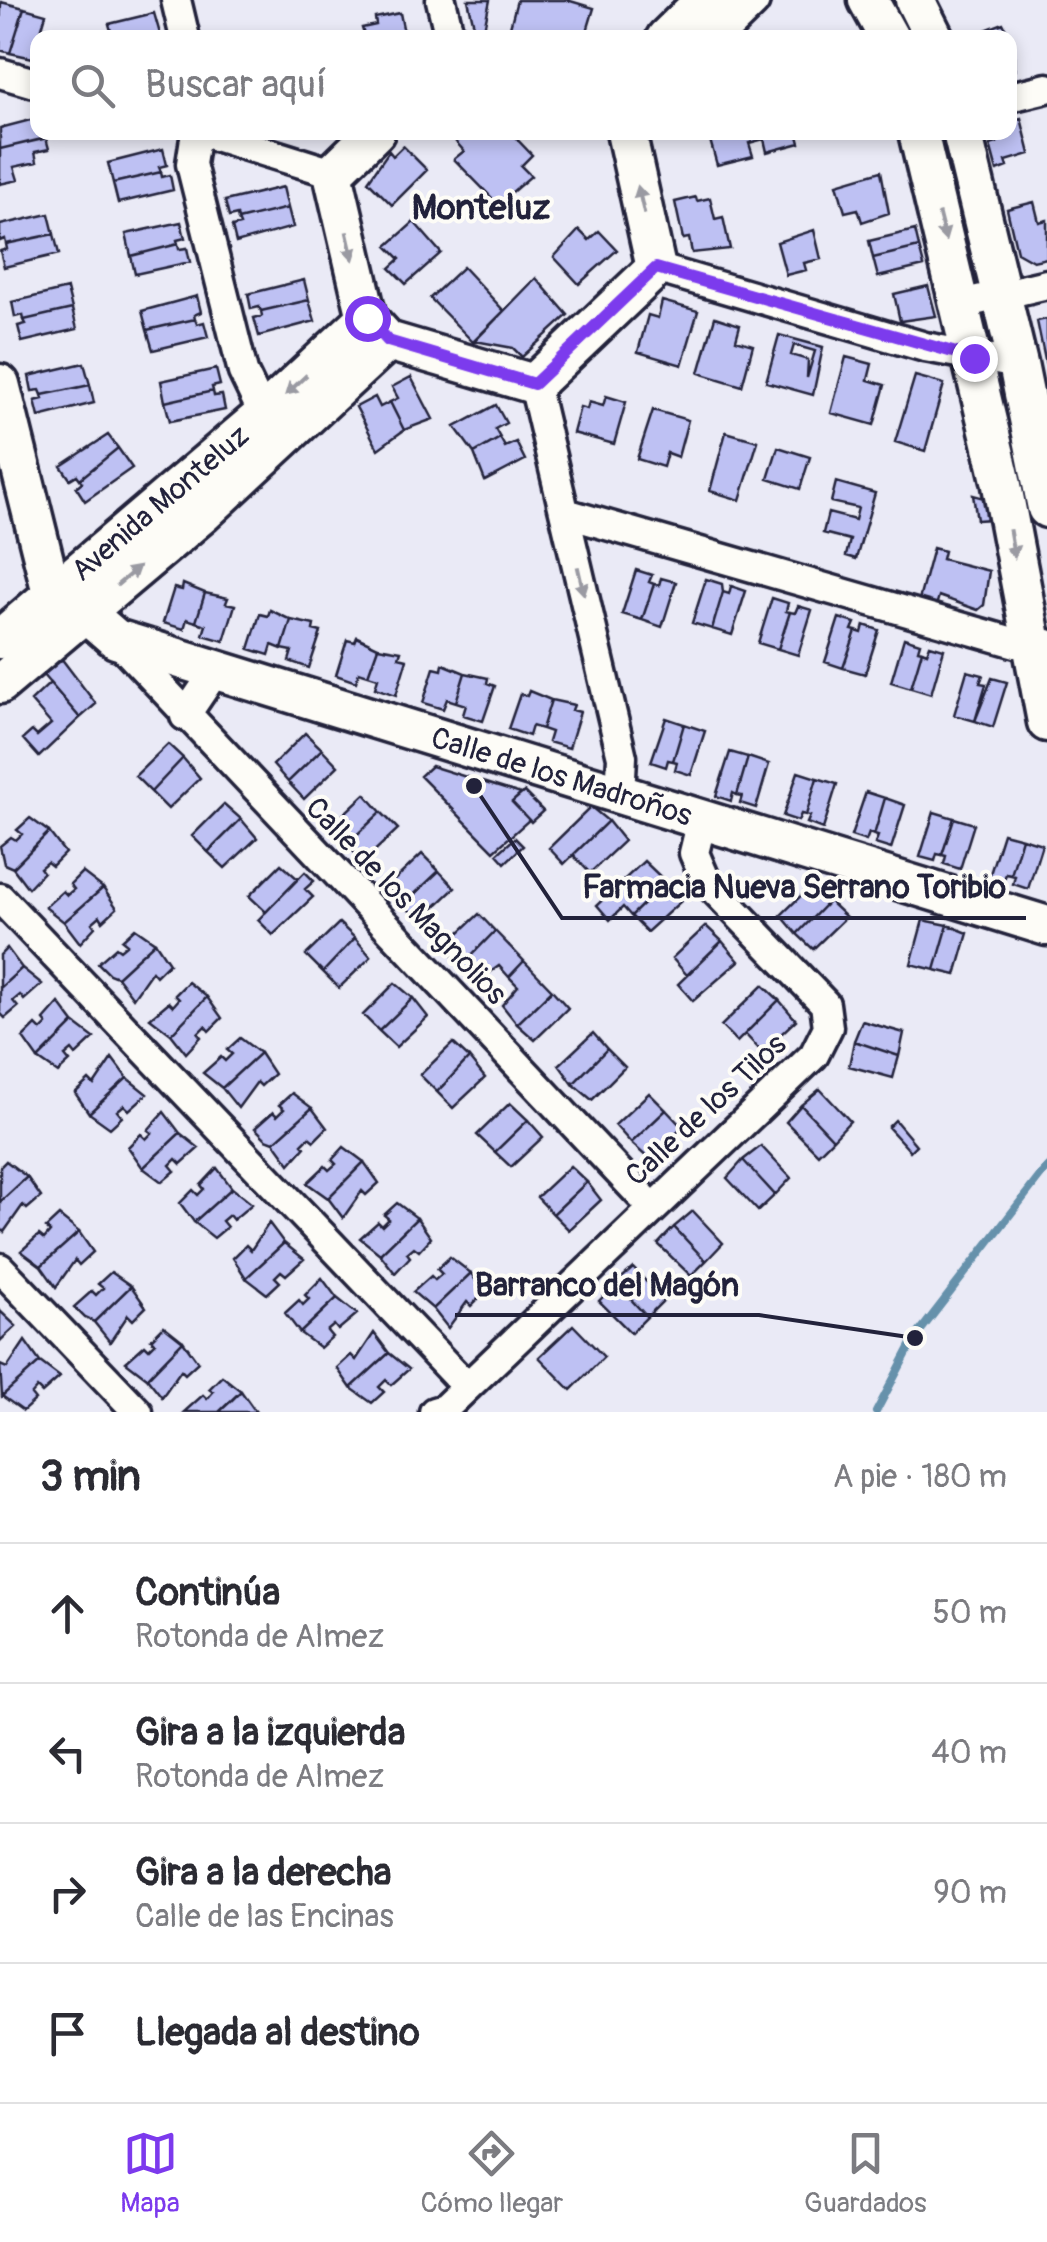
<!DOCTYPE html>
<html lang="es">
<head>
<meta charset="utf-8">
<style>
	:root { --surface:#fff; --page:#f2f2f3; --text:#2b2b33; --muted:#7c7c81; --line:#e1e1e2; --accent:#7c3aed }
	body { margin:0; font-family:Pangolin,sans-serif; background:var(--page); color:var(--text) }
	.stop { position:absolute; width:30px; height:30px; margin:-22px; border:8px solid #7c3aed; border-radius:50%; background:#fff }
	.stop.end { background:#7c3aed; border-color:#fff; box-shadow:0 2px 10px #0008 }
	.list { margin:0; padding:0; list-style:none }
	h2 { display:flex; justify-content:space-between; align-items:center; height:130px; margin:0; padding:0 40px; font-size:42px }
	h2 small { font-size:32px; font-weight:400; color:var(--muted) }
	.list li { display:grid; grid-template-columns:65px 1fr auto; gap:30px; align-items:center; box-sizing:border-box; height:140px; padding:0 40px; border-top:2px solid var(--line) }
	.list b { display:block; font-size:38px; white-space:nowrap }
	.list p { margin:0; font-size:32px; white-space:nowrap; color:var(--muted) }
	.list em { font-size:32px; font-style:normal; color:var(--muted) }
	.icon { flex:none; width:55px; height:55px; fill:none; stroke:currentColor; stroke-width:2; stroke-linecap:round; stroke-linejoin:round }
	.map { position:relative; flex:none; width:1047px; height:1412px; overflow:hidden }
	.search { position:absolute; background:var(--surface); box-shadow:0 5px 15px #0003; left:30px; right:30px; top:30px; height:110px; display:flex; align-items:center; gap:25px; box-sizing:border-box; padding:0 35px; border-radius:20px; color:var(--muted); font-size:38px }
	.sheet { height:690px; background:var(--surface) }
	nav { display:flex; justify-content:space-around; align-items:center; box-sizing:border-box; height:140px; border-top:2px solid var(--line); background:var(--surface); font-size:28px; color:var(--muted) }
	nav a { display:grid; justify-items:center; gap:5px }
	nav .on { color:var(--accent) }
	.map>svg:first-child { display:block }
</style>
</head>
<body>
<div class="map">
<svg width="1047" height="1412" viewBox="0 0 1047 1412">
	<rect width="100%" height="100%" fill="#eaeaf6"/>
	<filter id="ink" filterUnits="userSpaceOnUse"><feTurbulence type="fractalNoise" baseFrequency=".01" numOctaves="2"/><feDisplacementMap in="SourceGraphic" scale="20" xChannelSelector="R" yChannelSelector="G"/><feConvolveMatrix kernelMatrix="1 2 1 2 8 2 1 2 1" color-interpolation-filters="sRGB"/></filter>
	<g filter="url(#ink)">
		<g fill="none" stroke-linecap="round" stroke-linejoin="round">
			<path stroke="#6691ab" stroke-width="8" d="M876,1412L915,1338L1047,1167"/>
		</g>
		<path fill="#bec1f3" stroke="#22223b" stroke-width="2.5" fill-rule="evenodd" d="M468,0H490L484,29L474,26Z
			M517,0H567L594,8L585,38H532L509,31Z
			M1,2L24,8L10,53L0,50Z
			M24,8L46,14L33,58L10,53Z
			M154,13L160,34L113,38L109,24Z
			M400,13L405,38H365L362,28L376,25L375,18Z
			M1003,23L1010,37L1015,56V70L1010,71V38H965Z
			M38,118V132L65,134L0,149V128Z
			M1021,118L1030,154L1006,161L1008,167L997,171L990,145L997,143L1002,132H1010V121Z
			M466,132H510L532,155L521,166L531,176L498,204L454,159L464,151L456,142Z
			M716,132H797L800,143L767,152L764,139L749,143L753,156L717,165L710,140L717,138Z
			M46,138L49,149L35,152L37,162L14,167L18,180L0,184V149Z
			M403,146L427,170L392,205L368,181L389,151L393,156Z
			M163,149L167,165L159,167L161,172L113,183L108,163Z
			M881,171L889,213L862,222L858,209L845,212L837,184Z
			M161,172L162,177L170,175L173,190L118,203L113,183Z
			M283,187L288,208L238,220L237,215L229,217L225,201Z
			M696,197L697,201L710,198L715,219L723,217L730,249L692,253L689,238L683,239L675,202Z
			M1034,202L1039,222L1047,220V258L1033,261L1017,252L1007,209Z
			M288,208L293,227L236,243L232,227L240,225L238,220Z
			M49,214L54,234L6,244L5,239L0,241V225Z
			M181,222L185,238L177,240L178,244L131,256L126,234Z
			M414,222L441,253L406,284L390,268L400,259L387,246Z
			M579,230L589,240L599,231L617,250L579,284L554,257Z
			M814,230L821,259L804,263L806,270L786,275L777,242Z
			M915,230L919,247L873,258L869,241Z
			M54,234L59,254L4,267L0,251L7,249L6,244Z
			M178,244L179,249L187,248L190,262L135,274L131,256Z
			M919,247L924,266L878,277L873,258Z
			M463,267L504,311L473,342L430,298Z
			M536,278L568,315L522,357L513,348L475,341Z
			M304,280L309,300L261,311L259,307L251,309L248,294Z
			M928,286L936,316L900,321L894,294Z
			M67,289L72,309L24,320L23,315L15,317L12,302Z
			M197,296L201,312L194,315L195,319L147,330L142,311Z
			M309,300L315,321L259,336L254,318L262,316L261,311Z
			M662,301L698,311L682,365L638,352L648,315L658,318Z
			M72,309L77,329L22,342L18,326L26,324L24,320Z
			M715,317L740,325L736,340L753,345L742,386L699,373Z
			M195,319L197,324L204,322L208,337L153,350L147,330Z
			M1047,319V365H1046L1037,321Z
			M779,335L823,347L813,395L766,382ZM794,345L815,351L807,378L808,360L791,355Z
			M846,357L872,364L868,380L885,385L874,425L831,413Z
			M84,363L90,385L42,395L40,390L32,391L29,376Z
			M216,369L220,385L212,387L213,391L165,402L161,381Z
			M915,376L944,384L925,451L895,442Z
			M411,377L433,419L404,430L390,402L398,398L392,387Z
			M90,385L94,403L39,417L35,401L43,399L42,395Z
			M213,391L214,396L222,395L225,410L170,421L165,402Z
			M606,396L626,402L614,444L573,433L580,407L587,409L589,402L603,406Z
			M375,397L380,407L390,402L404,430L378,449L356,407Z
			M496,405L506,423L495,429L500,438L474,453L455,427Z
			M653,410L688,420L678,457L667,453L663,467L637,459Z
			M726,432L758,441L740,500L710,491Z
			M108,435L118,448L80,479L77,475L70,479L61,466Z
			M500,438L505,447L516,442L525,460L485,481L474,453Z
			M778,447L810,457L800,489L768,479Z
			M118,448L132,468L85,501L76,487L82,482L80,479Z
			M836,482L875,493L856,559L846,556L850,540L823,533L828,513L855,520L858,508L831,502Z
			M973,495L988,499L991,519L977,520Z
			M933,548L944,551L942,559L989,571L984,605L978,610L939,596L936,606L919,600Z
			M636,570L652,575L649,582L654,584L642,620L622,614Z
			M661,578L676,582L662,627L642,620L654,584L659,585Z
			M706,579L722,584L723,592L712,629L692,623Z
			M183,584L205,593L196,622L187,619L184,629L163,623L174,588L182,590Z
			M731,586L746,591L732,635L712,629L723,592L729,594Z
			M205,593L228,598L226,603L235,605L224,641L203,635L206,625L196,622Z
			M772,598L788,603L786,611L790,612L778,649L758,643Z
			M798,606L812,610L798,655L778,649L790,612L795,613Z
			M270,610L291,620L282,649L272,645L269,655L249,649L260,614L268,616Z
			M839,618L855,623L852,630L856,631L843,668L825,662Z
			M291,620L314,625L313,630L321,632L309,668L289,661L292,651L282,649Z
			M864,625L879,630L865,674L843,668L856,631L862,633Z
			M357,637L378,647L368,675L359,672L356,682L336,675L347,640L355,642Z
			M904,638L920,643L918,650L922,651L911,688L891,682Z
			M930,645L944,649L931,694L911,688L922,651L927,653Z
			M378,647L401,651L399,657L407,659L396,695L375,688L378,678L368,675Z
			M61,658L96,704L80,718L42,674Z
			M443,664L465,673L456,702L447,699L443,709L423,703L434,668L442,670Z
			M967,671L983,675L980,683L986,684L975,721L954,715Z
			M465,673L488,678L487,683L495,686L483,721L463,715L466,705L456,702Z
			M992,678L1007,682L993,727L975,721Z
			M50,683L80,718L39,757L23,739L32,731L37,736L51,724L31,701Z
			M529,691L551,700L542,729L532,726L529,736L508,729L520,694L527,696Z
			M551,700L574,705L572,710L580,712L569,748L548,742L551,732L542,729Z
			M666,718L684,724L673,761L668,760L666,767L651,762Z
			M684,724L705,731L691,775L675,770L677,762L673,761Z
			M305,733L322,749L288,782L273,765Z
			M168,744L183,758L151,792L135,776Z
			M322,749L338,766L304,799L288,782Z
			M730,752L748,757L737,795L733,793L731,801L716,796Z
			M748,757L769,764L756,808L740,803L742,796L737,795Z
			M183,758L200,778L168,809L151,792Z
			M431,766L521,794L512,802L529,820L494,851L420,776Z
			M798,772L817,778L806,815L801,814L798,821L783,816Z
			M817,778L837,784L823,829L807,823L810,816L806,815Z
			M524,792L543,811L531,822L512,802Z
			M866,792L885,798L874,835L869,833L866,841L851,836Z
			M365,794L381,812L346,845L331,826Z
			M885,798L905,805L891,849L875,844L878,836L874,835Z
			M224,804L241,819L208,852L192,836Z
			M591,807L608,821L564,864L549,848Z
			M381,812L398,829L364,861L346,845Z
			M934,812L954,818L942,855L937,854L935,861L920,857Z
			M30,818L49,832L13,868L4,864L0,846L11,837L16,840L22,834L17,830Z
			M954,818L974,824L960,869L944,864L946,856L942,855Z
			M241,819L257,838L225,868L208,852Z
			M608,821L624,841L590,873L573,855Z
			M49,832L65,853L52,866L47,862L40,868L43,872L28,888L13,868Z
			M1003,833L1022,838L1011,875L1006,874L1003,882L989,877Z
			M515,838L523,846L505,863L497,854Z
			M1022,838L1042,844L1028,889L1013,884L1015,876L1011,875Z
			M422,854L439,871L403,905L388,886Z
			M644,861L666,882L631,916L623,907L610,920L597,905Z
			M281,864L298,879L266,912L249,896Z
			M439,871L455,888L421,920L403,905Z
			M82,872L103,888L64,922L45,907L63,891L67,895L74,889L70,884Z
			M305,872L314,881L305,889L313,897L273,935L258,920Z
			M666,882L681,901L647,932L631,916Z
			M813,884L829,901L797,934L781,915Z
			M103,888L117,908L103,921L100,916L92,923L95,927L80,943L64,922Z
			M829,901L846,917L813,949L797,934Z
			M479,914L495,931L461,966L445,946Z
			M923,920L948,925L935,970L911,964Z
			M339,923L355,938L323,972L306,955Z
			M948,925L968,933L956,975L935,970Z
			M706,926L722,941L687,975L672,958Z
			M135,928L155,942L117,977L109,974L98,963L116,947L120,950L127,944L122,940Z
			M495,931L524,961L509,977L499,966L478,981L461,966Z
			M355,938L371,957L339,988L323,972Z
			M722,941L739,961L693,1001L678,984Z
			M155,942L169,963L156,976L152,971L133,998L117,977Z
			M7,948L22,968L0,988V955Z
			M524,961L552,990L517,1024L502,1005L518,986L509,977Z
			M22,968L42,984L24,1000L20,995L13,1001L18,1007L5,1018L0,1013V988Z
			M188,982L207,997L171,1034L150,1018L169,1002L173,1006L179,999L175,995Z
			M395,983L413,998L379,1031L363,1015Z
			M763,985L779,1000L737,1042L721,1026Z
			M552,990L568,1008L535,1040L517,1024Z
			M207,997L222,1018L209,1031L205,1026L198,1033L201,1037L186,1053L171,1034Z
			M413,998L428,1017L396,1047L379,1031Z
			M779,1000L796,1020L762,1052L745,1034Z
			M59,1003L74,1023L38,1059L23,1038L36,1025L41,1030L47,1024L44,1020Z
			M862,1021L904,1033L899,1056L854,1041Z
			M74,1023L94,1038L76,1055L72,1050L65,1056L70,1062L58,1073L38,1059Z
			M593,1033L607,1049L573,1084L559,1065Z
			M240,1038L260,1053L222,1088L203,1073L221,1057L225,1061L232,1054L227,1050Z
			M854,1041L899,1056L893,1078L849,1066Z
			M453,1043L469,1058L437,1092L420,1075Z
			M607,1049L625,1067L592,1100L573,1084Z
			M260,1053L274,1074L261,1086L257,1082L238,1108L222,1088Z
			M112,1058L127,1078L89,1113L75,1093L89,1080L94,1085Z
			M469,1058L485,1078L453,1108L437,1092Z
			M127,1078L147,1094L129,1110L124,1105L117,1111L122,1117L110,1128L89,1113Z
			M820,1089L850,1121L833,1139L801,1105Z
			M292,1093L312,1108L274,1142L266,1139L255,1128L273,1112L277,1116L284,1109L279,1105Z
			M649,1093L666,1110L631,1143L615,1125Z
			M510,1103L528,1120L495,1152L477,1135Z
			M801,1105L833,1139L818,1154L786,1122Z
			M312,1108L327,1128L314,1141L309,1137L302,1144L305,1147L290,1164L274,1142Z
			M666,1110L682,1127L649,1159L631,1143Z
			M164,1112L180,1133L143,1168L128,1147L141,1134L146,1139L152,1133L148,1130Z
			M528,1120L543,1137L511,1167L495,1152Z
			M895,1120L916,1145L910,1151L888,1127Z
			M180,1133L199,1148L181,1164L176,1159L170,1165L175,1171L162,1182L143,1168Z
			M761,1146L791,1178L775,1195L743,1160Z
			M344,1147L364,1162L328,1198L307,1183L325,1166L329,1170L336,1164L332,1160Z
			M743,1160L775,1195L758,1211L727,1178Z
			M6,1161L27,1177L0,1202V1167Z
			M364,1162L379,1183L366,1195L362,1191L343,1218L328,1198Z
			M570,1166L587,1182L553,1214L537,1197Z
			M217,1168L232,1188L194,1222L180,1203L193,1190L198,1195L204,1189L201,1185Z
			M27,1177L41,1197L27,1209L23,1205L4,1232L0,1228V1202Z
			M587,1182L601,1200L569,1230L553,1214Z
			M232,1188L252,1204L233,1220L229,1215L222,1221L227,1227L214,1238L194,1222Z
			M397,1203L417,1218L380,1254L360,1238L378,1222L382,1226L389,1219L384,1215Z
			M693,1211L723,1243L706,1261L674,1227Z
			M59,1216L79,1232L41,1266L21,1251L39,1235L44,1239L50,1232L46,1228Z
			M417,1218L431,1238L419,1251L414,1247L407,1253L410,1257L395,1273L380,1254Z
			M269,1223L284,1243L246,1278L233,1258L246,1245L251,1250Z
			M674,1227L706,1261L691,1276L658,1244Z
			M79,1232L93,1252L79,1265L75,1260L56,1287L41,1266Z
			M284,1243L304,1259L286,1275L281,1271L275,1277L280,1282L267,1294L246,1278Z
			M450,1257L471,1273L433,1309L413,1292L431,1276L435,1280L442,1274L437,1269Z
			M633,1268L664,1300L647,1317L616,1283Z
			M111,1272L131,1286L94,1322L85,1318L74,1307L92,1291L96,1295L103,1288L98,1284Z
			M471,1273L484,1293L471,1306L467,1302L448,1328L433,1309Z
			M322,1278L337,1298L300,1333L285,1313L299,1300L303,1305L309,1299L305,1295Z
			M616,1283L647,1317L631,1333L599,1301Z
			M131,1286L146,1307L133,1320L128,1315L110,1342L94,1322Z
			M337,1298L357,1314L338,1330L334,1325L327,1331L332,1337L320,1348L300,1333Z
			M0,1311L16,1326L0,1341Z
			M573,1325L604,1357L571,1390L539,1357Z
			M164,1326L183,1341L147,1378L126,1362L145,1345L149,1349L155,1343L151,1339Z
			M374,1333L389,1353L351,1388L337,1368L351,1355L356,1360Z
			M25,1341L40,1362L2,1396L0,1365L7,1368Z
			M183,1341L198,1362L185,1374L181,1370L162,1397L147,1378Z
			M389,1353L409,1369L391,1385L386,1380L379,1387L384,1392L372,1403L351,1388Z
			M40,1362L60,1377L42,1393L37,1388L31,1395L35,1400L23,1411L2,1396Z
			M222,1376L241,1391L219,1412H184L203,1395L207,1399L213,1392L209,1389Z
			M241,1391L256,1412H219L230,1402Z"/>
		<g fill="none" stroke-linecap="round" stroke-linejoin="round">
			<defs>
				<path id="street" d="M176,0L185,38
					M441,0L450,38
					M0,73L38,84
					M1010,97L1047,88
					M196,132L191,164L243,372L270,428
					M202,132L333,173
					M656,268L925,347L1018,364
					M961,304L1047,284
					M534,384L622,757L620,794
					M565,513L1016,643L1047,644
					M117,640L651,1206
					M185,716L216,670
					M0,898L466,1386
					M0,1268L138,1412
					M434,1412L444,1409L814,1055L828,1027L825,1004L706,881L694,853L702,820"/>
				<g id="secondary">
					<path d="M868,0L889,38"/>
					<path d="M915,0L934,38"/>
					<path d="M666,38L705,0"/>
					<path d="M711,38L750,0"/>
					<path d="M375,132L333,173L367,318L388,341L534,384L656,268L626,132"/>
					<path d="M918,132L1001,480L1047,722"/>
					<path d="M962,132L1018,364L1047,508"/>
					<path id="s1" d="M0,384L49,581L116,639L1047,926"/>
					<path id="s2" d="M0,639L261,417L367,318"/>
					<path d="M0,684L202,514L388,341"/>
				</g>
			</defs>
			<use href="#street" stroke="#22223b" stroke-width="35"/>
			<use href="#secondary" stroke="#22223b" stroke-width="45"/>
			<use href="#street" stroke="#fdfcf7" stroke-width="28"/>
			<use href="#secondary" stroke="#fdfcf7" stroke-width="38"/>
		</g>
		<defs><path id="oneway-solid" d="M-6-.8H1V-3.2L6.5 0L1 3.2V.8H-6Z" transform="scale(2.5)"/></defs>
		<g fill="#9a9aa2">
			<use href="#oneway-solid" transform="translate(641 200) rotate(-103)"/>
			<use href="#oneway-solid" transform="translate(942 227) rotate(76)"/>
			<use href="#oneway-solid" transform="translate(350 246) rotate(77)"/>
			<use href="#oneway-solid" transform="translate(296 385) rotate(137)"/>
			<use href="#oneway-solid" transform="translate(1012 544) rotate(80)"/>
			<use href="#oneway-solid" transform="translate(128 576) rotate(-40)"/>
			<use href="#oneway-solid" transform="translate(581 581) rotate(77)"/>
		</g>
	</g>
	<g fill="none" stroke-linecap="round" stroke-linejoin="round" filter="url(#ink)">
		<path stroke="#7c3aed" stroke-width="12" d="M367,318L388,341L534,384L656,268L974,358"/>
	</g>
	<g text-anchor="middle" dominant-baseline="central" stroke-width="8" stroke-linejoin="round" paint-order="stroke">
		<g font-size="30" fill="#22223b" stroke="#fdfcf7">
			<text stroke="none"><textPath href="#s2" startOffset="210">Avenida Monteluz</textPath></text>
			<text stroke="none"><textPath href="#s1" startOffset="758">Calle de los Madroños</textPath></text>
			<text transform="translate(406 901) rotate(46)">Calle de los Magnolios</text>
			<text transform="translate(706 1110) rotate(-43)">Calle de los Tilos</text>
		</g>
		<g font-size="35" font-weight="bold" fill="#22223b" stroke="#fdfcf7">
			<text x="481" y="208">Monteluz</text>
		</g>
	</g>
	<path fill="none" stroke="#22223b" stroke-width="4" d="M474 786L562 918H1026M915 1338L759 1315H455"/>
	<g fill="#22223b" stroke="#fdfcf7" stroke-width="4">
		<circle cx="474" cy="786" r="10"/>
		<circle cx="915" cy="1338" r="10"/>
	</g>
	<g font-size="32" text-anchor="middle" font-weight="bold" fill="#22223b" stroke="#fdfcf7" stroke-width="8" stroke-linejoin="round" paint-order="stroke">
		<text x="794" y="898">Farmacia Nueva Serrano Toribio</text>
		<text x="607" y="1296">Barranco del Magón</text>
	</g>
</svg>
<div class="stop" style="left:367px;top:318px"></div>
<div class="stop end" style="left:974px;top:358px"></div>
<div class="search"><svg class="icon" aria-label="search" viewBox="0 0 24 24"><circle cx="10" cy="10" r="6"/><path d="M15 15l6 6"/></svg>Buscar aquí</div>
</div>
<section class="sheet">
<h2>3 min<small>A pie · 180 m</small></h2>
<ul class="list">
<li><svg class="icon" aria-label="ahead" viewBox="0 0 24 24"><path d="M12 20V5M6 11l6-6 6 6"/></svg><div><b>Continúa</b><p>Rotonda de Almez</p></div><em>50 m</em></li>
<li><svg class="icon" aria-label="left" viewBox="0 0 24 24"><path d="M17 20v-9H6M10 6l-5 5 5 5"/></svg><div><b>Gira a la izquierda</b><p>Rotonda de Almez</p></div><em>40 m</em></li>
<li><svg class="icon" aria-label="right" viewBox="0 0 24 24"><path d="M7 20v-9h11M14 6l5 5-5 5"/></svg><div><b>Gira a la derecha</b><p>Calle de las Encinas</p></div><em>90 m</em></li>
<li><svg class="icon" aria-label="arrive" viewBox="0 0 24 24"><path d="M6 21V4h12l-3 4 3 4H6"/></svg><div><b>Llegada al destino</b></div></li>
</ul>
</section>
<nav>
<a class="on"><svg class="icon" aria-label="map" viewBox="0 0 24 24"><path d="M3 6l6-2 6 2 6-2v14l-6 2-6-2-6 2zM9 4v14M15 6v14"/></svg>Mapa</a>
<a><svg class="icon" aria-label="directions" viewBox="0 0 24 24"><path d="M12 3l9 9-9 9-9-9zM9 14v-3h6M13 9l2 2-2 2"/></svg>Cómo llegar</a>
<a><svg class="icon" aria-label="saved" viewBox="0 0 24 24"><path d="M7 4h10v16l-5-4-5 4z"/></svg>Guardados</a>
</nav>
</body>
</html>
